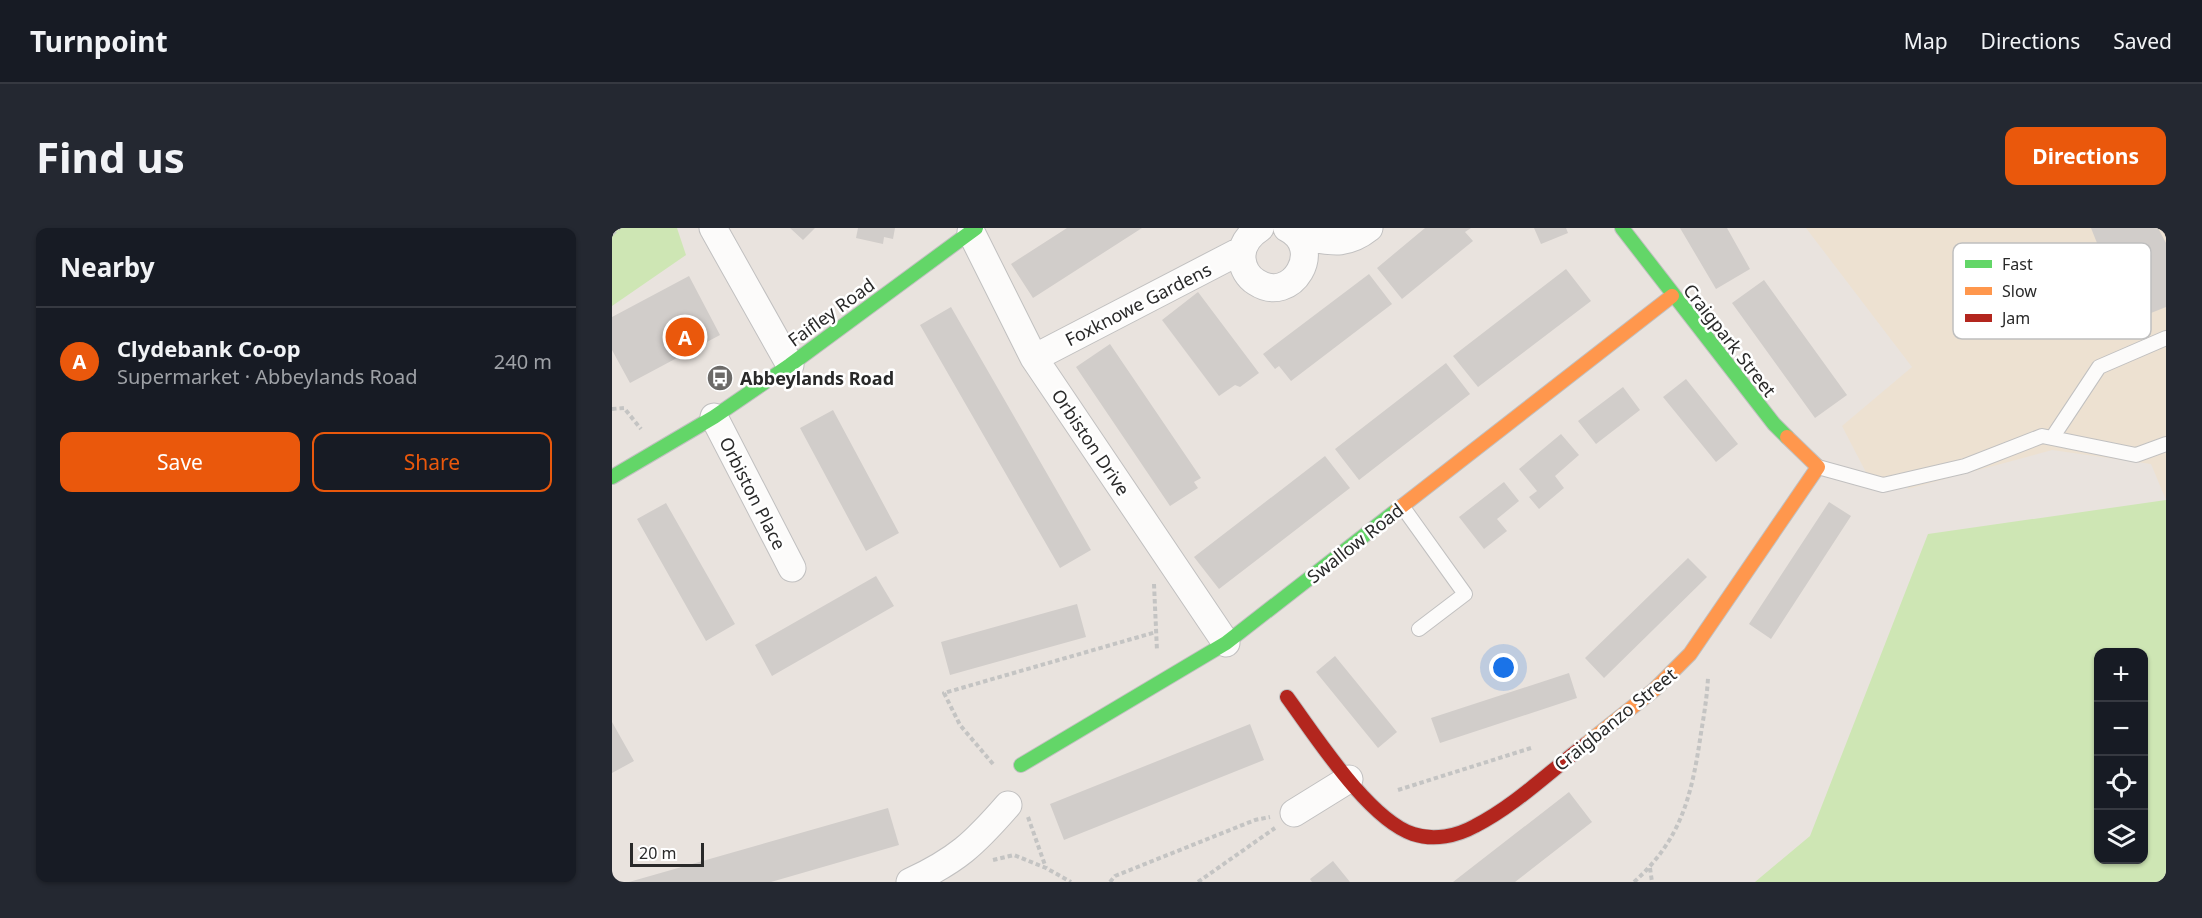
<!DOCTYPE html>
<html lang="en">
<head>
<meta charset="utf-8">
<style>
	:root { --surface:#171b24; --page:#242831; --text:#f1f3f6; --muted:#9ea1a6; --line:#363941; --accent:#ea580c }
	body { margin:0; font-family:"Noto Sans",sans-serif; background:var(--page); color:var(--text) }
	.controls { position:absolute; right:18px; bottom:18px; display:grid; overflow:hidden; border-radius:12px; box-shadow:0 2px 4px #0004 }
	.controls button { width:54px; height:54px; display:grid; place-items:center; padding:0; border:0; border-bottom:2px solid var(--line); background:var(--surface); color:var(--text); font:30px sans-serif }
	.scale { position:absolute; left:18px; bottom:15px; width:74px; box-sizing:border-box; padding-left:6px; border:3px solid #292929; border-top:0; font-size:16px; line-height:21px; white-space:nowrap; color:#292929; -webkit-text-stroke:4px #fff; paint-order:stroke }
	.you { position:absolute; left:892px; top:440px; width:21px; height:21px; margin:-15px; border:4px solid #fff; border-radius:50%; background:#1a73e8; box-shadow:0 0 0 9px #1a73e833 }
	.badge { display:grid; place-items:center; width:39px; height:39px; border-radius:50%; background:var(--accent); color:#fff; font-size:20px; font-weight:700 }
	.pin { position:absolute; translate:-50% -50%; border:3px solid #fff; box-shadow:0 2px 6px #0006 }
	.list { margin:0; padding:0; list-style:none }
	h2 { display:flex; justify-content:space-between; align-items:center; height:78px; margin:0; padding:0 24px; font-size:26px }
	h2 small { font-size:20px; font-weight:400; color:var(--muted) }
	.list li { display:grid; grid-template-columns:39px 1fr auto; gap:18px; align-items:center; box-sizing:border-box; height:108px; padding:0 24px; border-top:2px solid var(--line) }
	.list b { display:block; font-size:22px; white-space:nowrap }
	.list p { margin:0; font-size:20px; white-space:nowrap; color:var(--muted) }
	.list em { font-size:20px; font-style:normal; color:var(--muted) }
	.actions { display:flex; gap:12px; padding:18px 24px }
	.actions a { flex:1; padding:14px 0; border:2px solid var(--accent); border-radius:12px; text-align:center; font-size:21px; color:var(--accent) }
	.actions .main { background:var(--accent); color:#fff }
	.icon { flex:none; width:33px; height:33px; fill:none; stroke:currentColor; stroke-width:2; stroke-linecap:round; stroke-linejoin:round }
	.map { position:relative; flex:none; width:1554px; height:654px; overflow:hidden; border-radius:12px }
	header { display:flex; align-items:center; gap:36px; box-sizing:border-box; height:84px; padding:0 30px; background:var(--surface); border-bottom:2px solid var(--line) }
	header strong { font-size:28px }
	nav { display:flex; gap:33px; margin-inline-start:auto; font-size:21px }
	.intro { display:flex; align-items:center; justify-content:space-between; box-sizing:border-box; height:144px; padding:0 36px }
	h1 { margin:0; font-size:42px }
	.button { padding:15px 27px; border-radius:12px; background:var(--accent); color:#fff; font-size:21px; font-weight:700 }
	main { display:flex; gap:36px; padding:0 36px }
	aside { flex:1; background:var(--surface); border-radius:12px; box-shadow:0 2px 4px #0004 }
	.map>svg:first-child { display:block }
</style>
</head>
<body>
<header>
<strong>Turnpoint</strong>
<nav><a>Map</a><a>Directions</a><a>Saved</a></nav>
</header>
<div class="intro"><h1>Find us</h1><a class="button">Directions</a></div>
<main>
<aside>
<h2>Nearby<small></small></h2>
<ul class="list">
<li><span class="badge">A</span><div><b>Clydebank Co-op</b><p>Supermarket · Abbeylands Road</p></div><em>240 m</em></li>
</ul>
<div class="actions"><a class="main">Save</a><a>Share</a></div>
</aside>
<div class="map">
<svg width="1554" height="654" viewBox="0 0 1554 654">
	<rect width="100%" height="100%" fill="#e9e3de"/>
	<path fill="#ede1d1" d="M1194,0H1554V272L1539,236L1440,222L1296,261L1295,257L1260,256L1230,198L1300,139Z"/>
	<path fill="#cee6b4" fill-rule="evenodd" d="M0,0H65L74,27L0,78Z
		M1554,272V654H1143L1198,608L1316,306ZM1532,424V632H1486V424Z"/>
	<path fill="#d1cdca" d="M178,0H203L191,12Z
		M246,0H283L281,11L272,9L271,16L244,10Z
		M455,0H530L421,70L399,36Z
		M813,0H859L853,4L861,13L790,71L765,40Z
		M922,0H954L956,5L929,16Z
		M1068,0H1115L1138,41L1104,61Z
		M1479,0H1546L1554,15V79L1494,103L1478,64L1501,55Z
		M954,41L979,73L866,159L841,128Z
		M757,46L780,76L679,153L667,138L663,141L651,126Z
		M77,48L108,107L18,155L0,122V89Z
		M1152,52L1235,167L1203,190L1120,75Z
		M586,64L647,145L628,159L623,157L607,168L550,92Z
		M339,79L479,322L448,340L308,97Z
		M498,116L589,250L582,254L586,260L558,278L464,139Z
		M834,135L858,166L747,252L723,221Z
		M1074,151L1126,216L1104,234L1051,169Z
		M1011,159L1028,182L984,216L966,193Z
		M221,182L287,305L254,323L188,200Z
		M949,206L967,227L943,248L952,260L927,281L917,269L925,263L907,241Z
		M713,228L738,260L607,361L582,329Z
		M892,254L907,273L885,291L895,303L872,321L847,289Z
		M1217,274L1239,288L1159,411L1137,396Z
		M54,275L123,396L94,413L25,291Z
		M1076,330L1095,349L992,450L973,430Z
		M264,348L282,378L160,448L143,417Z
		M465,376L474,409L338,447L329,414Z
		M723,428L785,504L766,520L704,444Z
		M957,445L965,470L828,515L819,490Z
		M0,494L22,533L0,545Z
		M638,496L652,532L452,612L438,576Z
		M957,564L980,594L903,654H841Z
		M276,580L287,617L159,654H17Z
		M721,633L738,654H700L698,651Z"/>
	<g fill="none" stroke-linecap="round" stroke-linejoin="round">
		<defs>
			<path id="lane" d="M1440,210L1487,139L1554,110
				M1206,239L1271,257L1353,238L1430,208L1524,227L1554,216
				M790,278L853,366L807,401"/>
			<path id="street" d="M101,0L178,137
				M648,0C637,7 629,17 630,31C631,40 636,49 644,54C680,78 714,20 675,0
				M359,4L422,130L614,415
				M686,8C715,12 732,20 757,0
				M422,130L630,22
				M102,189L180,340
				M682,585L737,551
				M298,654C345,632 362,616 396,577"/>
			<path id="fast" d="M1010,0L1162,196L1175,209
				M0,249L102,189L178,137L364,0
				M409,537L614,415L785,282"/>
			<path id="slow" d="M785,282L1060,68
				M974,516L1042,462L1078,426L1206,239L1175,209"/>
			<path id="jam" d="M675,469C703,507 756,591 801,606C822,613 845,608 863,598C904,577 938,543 974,516"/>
		</defs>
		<use href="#lane" stroke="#c1c0c0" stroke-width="16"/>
		<use href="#street" stroke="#c1c0c0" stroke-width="29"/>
		<use href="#fast" stroke="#c1c0c0" stroke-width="16"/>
		<use href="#slow" stroke="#c1c0c0" stroke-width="16"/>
		<use href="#jam" stroke="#c1c0c0" stroke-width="16"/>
		<path stroke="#c4c4c3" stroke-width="4" stroke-dasharray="4.5 3" stroke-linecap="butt" d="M0,6L7,0
			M0,181L12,180L29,201
			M542,356L545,423
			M381,536L348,497L332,465L544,404
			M786,562L919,520
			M416,589L434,640
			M381,632L402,627L434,640L459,654
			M1038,640L1040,654
			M498,654L503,648L643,592L658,589
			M586,654L663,600
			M1022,654C1070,611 1080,566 1089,505C1092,487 1095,469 1096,450"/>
		<use href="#lane" stroke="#fcfbfa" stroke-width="14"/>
		<use href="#street" stroke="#fcfbfa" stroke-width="27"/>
		<use href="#fast" stroke="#63d668" stroke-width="14"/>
		<use href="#slow" stroke="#ff974d" stroke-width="14"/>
		<use href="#jam" stroke="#b3261e" stroke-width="14"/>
	</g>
	<defs>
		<symbol id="bus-disc" viewBox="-11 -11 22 22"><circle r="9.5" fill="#6c6a68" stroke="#fff"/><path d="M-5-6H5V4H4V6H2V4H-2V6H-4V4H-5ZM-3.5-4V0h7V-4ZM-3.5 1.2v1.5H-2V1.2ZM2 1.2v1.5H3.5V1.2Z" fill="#fff"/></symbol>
	</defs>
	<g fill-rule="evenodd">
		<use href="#bus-disc" x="93" y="135" width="30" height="30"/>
	</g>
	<g text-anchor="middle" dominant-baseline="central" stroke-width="5" stroke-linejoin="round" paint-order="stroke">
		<g font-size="18" fill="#292929" stroke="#fff">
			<text transform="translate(526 76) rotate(-27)">Foxknowe Gardens</text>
			<text transform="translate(219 84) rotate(-36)">Faifley Road</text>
			<text transform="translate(1118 112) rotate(52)">Craigpark Street</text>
			<text transform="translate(479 214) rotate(56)">Orbiston Drive</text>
			<text transform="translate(141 265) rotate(63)">Orbiston Place</text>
			<text transform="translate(743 315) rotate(-38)">Swallow Road</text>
			<text transform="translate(1003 491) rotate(-39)">Craigbanzo Street</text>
		</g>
		<g font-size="18" font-weight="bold" fill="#292929" stroke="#fff" text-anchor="start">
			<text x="128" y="150">Abbeylands Road</text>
		</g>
	</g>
	<rect x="1341" y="15" width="198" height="96" rx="9" fill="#fff" stroke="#bfbfbf" stroke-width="1.5"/>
	<rect x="1353" y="32" width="27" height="8" fill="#63d668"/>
	<rect x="1353" y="59" width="27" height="8" fill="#ff974d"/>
	<rect x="1353" y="86" width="27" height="8" fill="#b3261e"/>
	<g font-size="16" fill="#292929">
		<text x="1390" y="42">Fast</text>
		<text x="1390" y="69">Slow</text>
		<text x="1390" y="96">Jam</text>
	</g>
</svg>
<div class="controls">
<button>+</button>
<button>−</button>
<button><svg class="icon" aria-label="locate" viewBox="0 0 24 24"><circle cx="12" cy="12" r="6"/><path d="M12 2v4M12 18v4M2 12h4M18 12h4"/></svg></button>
<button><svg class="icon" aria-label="layers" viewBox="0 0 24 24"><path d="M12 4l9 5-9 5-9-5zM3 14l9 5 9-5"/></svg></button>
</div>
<div class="scale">20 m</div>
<div class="you"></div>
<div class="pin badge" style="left:73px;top:109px">A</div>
</div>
</main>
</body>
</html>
